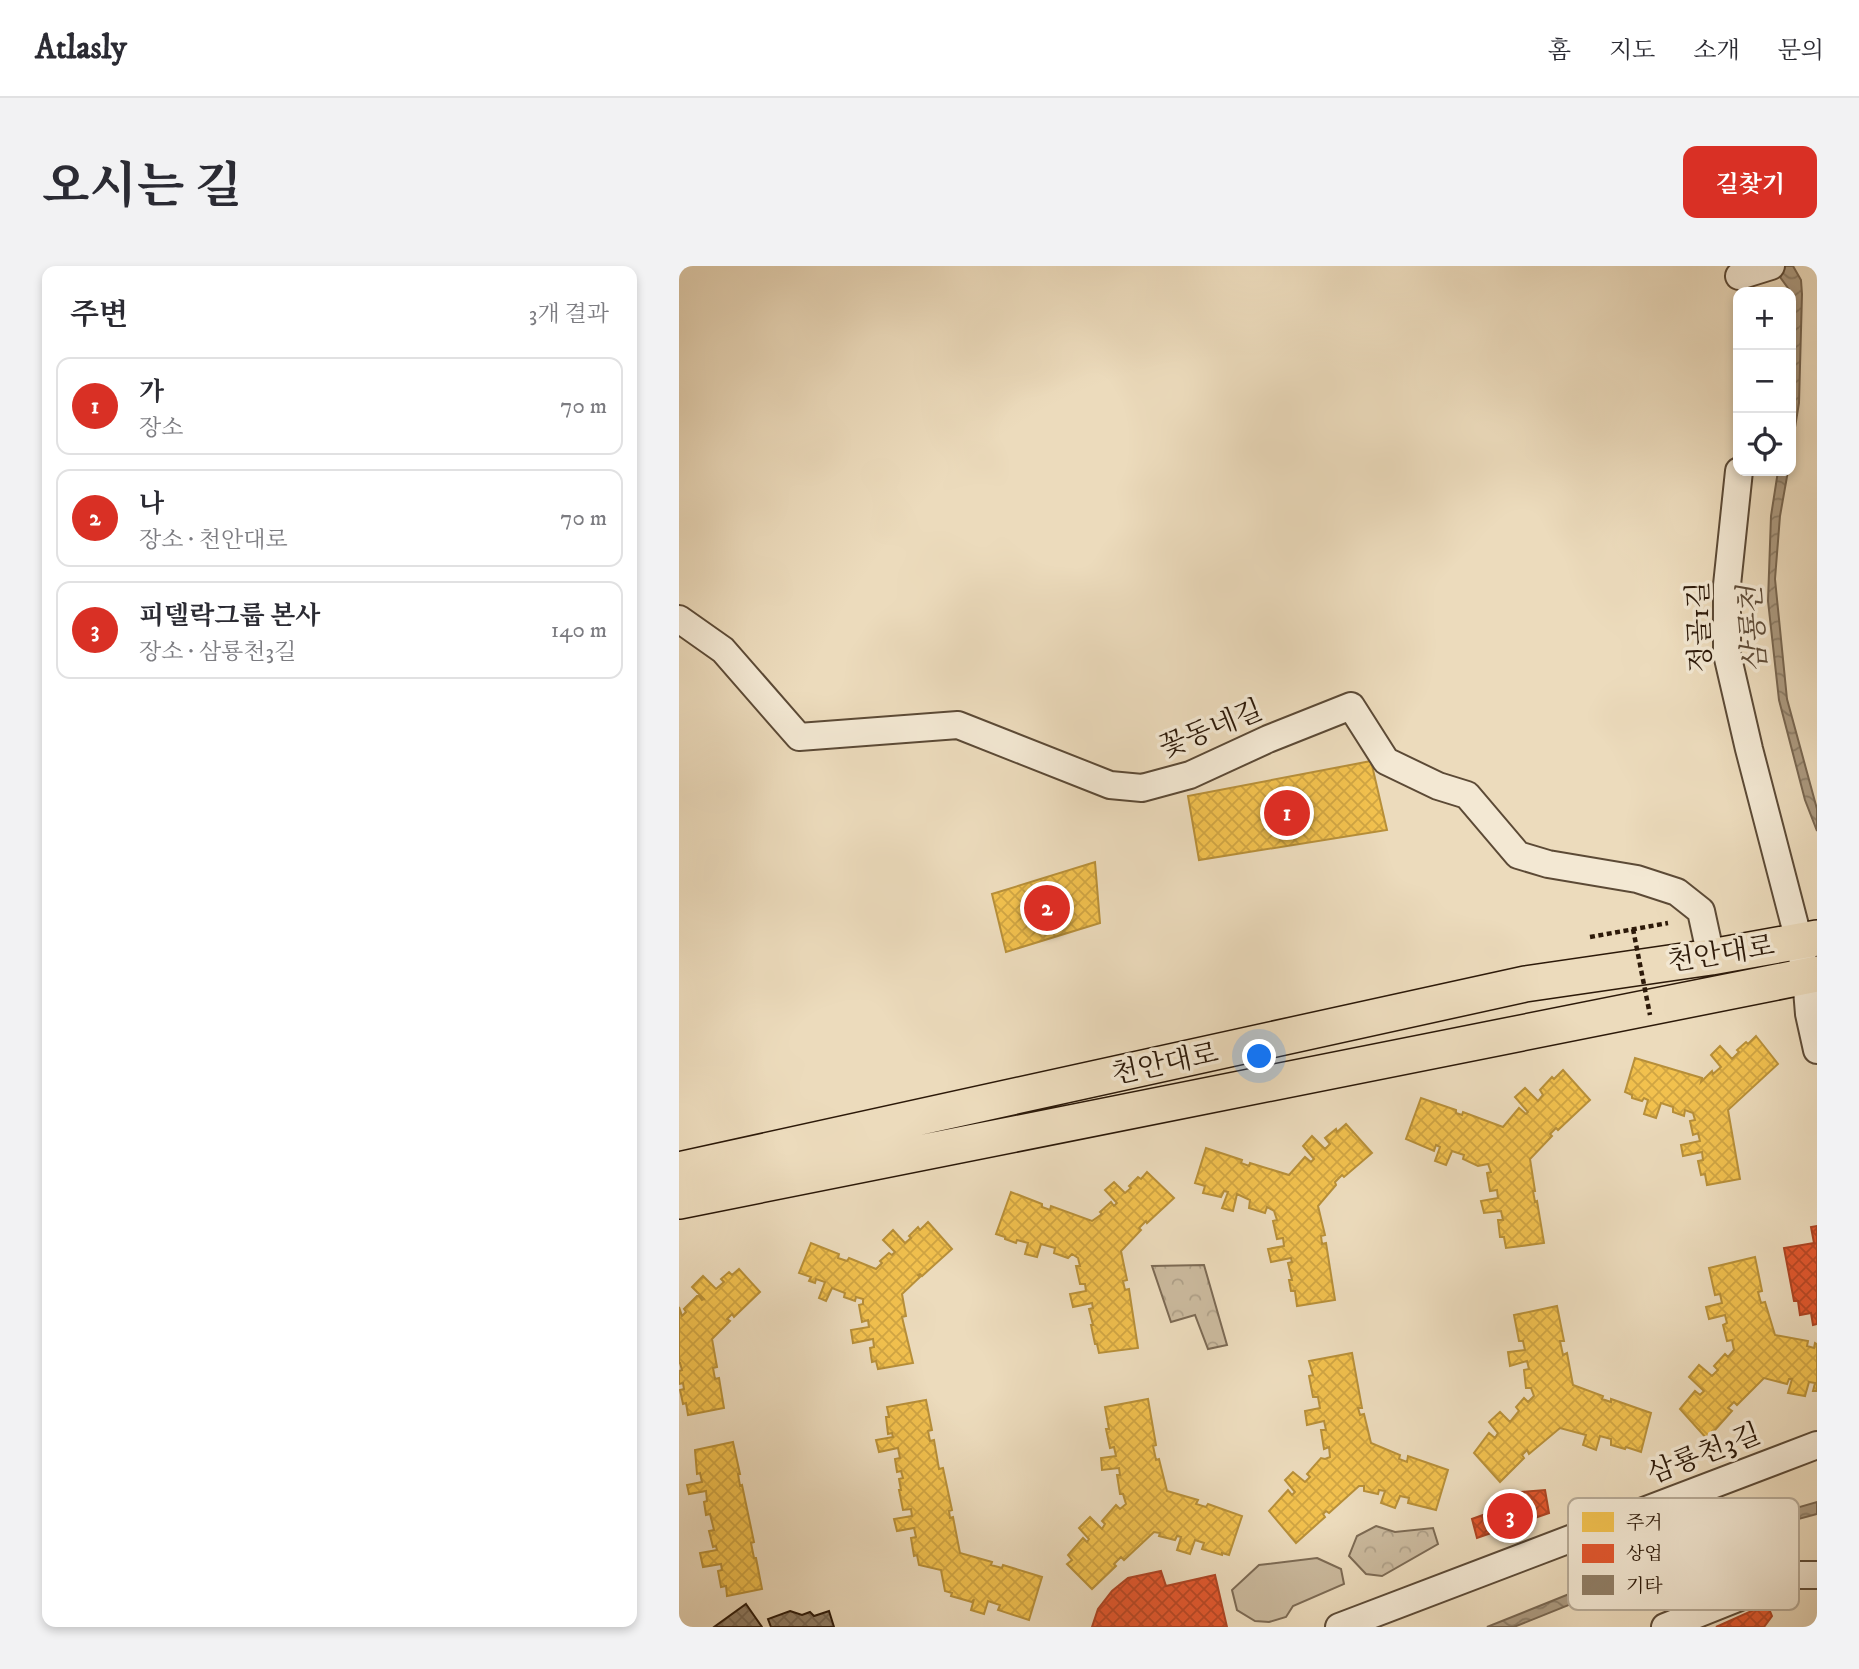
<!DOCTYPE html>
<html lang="ko">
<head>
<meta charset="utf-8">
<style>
	:root { --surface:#fff; --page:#f2f2f3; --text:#2b2b33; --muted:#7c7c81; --line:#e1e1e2; --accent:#d93025 }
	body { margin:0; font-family:"IM FELL DW Pica","Noto Serif KR",serif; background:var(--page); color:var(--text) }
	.controls { position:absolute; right:21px; top:21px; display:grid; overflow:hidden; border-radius:14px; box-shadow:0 4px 10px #0003 }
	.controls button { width:63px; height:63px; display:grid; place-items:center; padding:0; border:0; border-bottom:2px solid var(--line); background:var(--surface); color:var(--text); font:35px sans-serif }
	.you { position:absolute; left:581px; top:791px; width:24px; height:24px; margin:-18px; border:5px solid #fff; border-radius:50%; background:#1a73e8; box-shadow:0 0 0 10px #1a73e833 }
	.badge { display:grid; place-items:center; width:46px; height:46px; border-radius:50%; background:var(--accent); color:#fff; font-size:23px; font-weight:700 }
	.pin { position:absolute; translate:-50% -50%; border:4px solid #fff; box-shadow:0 2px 7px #0006 }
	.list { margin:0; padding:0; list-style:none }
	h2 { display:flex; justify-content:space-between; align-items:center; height:91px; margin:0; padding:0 28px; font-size:30px }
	h2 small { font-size:23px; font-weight:400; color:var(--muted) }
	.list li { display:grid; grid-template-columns:46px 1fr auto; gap:21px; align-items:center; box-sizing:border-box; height:98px; margin:0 14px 14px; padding:0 14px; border:2px solid var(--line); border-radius:14px }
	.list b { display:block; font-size:26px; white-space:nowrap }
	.list p { margin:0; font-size:23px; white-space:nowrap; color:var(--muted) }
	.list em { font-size:23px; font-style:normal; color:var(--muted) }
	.icon { flex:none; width:38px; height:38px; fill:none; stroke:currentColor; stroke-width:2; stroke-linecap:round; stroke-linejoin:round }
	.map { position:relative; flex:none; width:1138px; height:1361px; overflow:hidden; border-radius:14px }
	header { display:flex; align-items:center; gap:42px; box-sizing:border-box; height:98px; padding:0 35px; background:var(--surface); border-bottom:2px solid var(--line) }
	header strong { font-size:33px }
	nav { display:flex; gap:38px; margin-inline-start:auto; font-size:24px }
	.intro { display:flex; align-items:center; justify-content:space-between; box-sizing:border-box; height:168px; padding:0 42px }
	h1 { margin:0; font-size:49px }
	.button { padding:18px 32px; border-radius:14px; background:var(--accent); color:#fff; font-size:24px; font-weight:700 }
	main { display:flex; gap:42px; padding:0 42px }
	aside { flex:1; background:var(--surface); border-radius:14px; box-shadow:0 4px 10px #0003 }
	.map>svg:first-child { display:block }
</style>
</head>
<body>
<header>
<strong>Atlasly</strong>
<nav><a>홈</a><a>지도</a><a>소개</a><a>문의</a></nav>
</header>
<div class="intro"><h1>오시는 길</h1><a class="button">길찾기</a></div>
<main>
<aside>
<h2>주변<small>3개 결과</small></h2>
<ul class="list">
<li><span class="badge">1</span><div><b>가</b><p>장소</p></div><em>70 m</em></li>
<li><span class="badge">2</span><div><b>나</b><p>장소 · 천안대로</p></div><em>70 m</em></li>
<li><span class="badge">3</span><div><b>피델락그룹 본사</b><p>장소 · 삼룡천3길</p></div><em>140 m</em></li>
</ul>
</aside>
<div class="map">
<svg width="1138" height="1361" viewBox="0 0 1138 1361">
	<defs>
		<pattern id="forest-crowns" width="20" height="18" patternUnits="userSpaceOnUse" patternTransform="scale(1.75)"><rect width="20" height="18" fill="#cbba9e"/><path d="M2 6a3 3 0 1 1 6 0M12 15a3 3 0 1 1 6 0" fill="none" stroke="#ae9f87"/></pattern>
		<pattern id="water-waves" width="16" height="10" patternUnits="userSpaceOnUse" patternTransform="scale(1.75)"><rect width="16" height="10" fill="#ab997f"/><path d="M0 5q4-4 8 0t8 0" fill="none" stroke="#8b7c66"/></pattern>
		<pattern id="homes-cross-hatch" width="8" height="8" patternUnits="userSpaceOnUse" patternTransform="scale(1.75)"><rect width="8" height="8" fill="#f2c14e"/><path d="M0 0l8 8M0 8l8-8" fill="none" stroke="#d0a543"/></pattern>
		<pattern id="shops-cross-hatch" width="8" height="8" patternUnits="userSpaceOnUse" patternTransform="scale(1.75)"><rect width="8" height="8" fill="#e4572e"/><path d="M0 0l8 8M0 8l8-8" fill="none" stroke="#b94725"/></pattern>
		<pattern id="building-cross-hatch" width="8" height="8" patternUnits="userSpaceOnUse" patternTransform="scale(1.75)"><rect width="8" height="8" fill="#907e66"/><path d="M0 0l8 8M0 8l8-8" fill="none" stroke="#766652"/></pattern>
	</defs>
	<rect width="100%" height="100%" fill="#ecdbbc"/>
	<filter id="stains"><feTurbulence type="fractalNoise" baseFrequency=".00286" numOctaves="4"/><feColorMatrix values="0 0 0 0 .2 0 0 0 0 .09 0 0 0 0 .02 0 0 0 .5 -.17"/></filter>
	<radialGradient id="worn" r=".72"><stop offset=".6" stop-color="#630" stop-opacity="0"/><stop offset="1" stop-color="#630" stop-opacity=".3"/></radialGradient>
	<path fill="url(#forest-crowns)" stroke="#7c6a54" stroke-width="2" d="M525,999L548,1079L529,1083L516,1049L492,1056L473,1000Z
		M697,1260L716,1266L754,1262L759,1278L703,1310L687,1308L670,1290L678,1270Z"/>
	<path fill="#cbba9e" stroke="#7c6a54" stroke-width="2" d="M638,1292L662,1303L665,1318L614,1340L607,1351L590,1356L576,1355L558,1344L553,1324L580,1299Z"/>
	<path fill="url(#water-waves)" stroke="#786650" stroke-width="2" d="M1093,0H1114L1122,14L1123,28L1120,137L1112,186L1114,29Z
		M1099,205H1109L1101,250L1096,313L1108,433L1138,543V565L1126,534L1100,434L1089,335L1092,250Z
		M1138,1236V1248L1071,1266L835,1361H808L1072,1255Z"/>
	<path fill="url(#homes-cross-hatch)" stroke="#b78f39" stroke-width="2" d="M692,495L708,564L520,594L509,530Z
		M416,596L421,657L327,686L313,628Z
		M1077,770L1099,798L1049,844L1061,913L1028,919L1026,908L1022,909L1019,895L1024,894L1023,886L1004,890L1002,879L1021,875L1019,867L1014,869L1011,855L1016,854L1014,847L1006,844L1005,850L994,846V841L982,837L977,852L965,848L969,834L965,832L963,835L953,832V829L946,826L956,792L1023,812L1022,816L1033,805L1034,808L1042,801L1032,789L1041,780L1053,793L1060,786L1058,784L1067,776L1069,778Z
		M884,804L911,834L879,864L877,862L871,868L873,870L851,893L856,925H854L856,936L858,935L865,977L827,982L825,971H821L819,954H824L822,945L805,947L802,935L819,932L818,924L811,925L808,907L812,906L809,898L799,900L784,893L785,889L773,885L767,899L756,895L761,881L757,879L755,885L727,873L742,832L777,844V847L783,849L784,846L824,861L840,842L847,848L849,846L836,831L846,822L859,835L864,829L861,824L873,811L875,813Z
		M667,858L693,887L665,911L663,909L656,916L657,919L639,940L646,969L642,970L643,978L647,977L656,1034L618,1040L616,1025H612L610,1014H613L609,997L613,996L612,992L592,996L589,983L605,980L604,972L598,973L594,955L598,954L595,945L588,941L586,947L570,942L571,934L558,928L554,945L543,942L549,926L545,925L542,931L524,927L526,920L516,917L527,882L563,894L562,897L570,900L571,897L610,909L626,891L632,896L635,893L624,880L633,870L646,883L651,878L646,872L657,863L658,866Z
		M468,906L495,932L468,957L467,955L460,962L462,964L442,985L448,1014L444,1015L446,1024L450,1023L459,1082L420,1087L418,1078H416L412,1059H414L410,1043L414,1042L413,1037L394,1041L391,1028L407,1025L406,1018H401L397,1000H401L399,992L393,988L389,992L375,987L376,982L362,978L358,991L346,988L349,977L338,974L337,977L326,973V971L317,968L332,926L363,938V941L371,944L372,940L413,955L423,948L421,946L432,936L435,940L438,937L426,924L435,916L446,927L452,922L450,920L459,911L462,913Z
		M249,956L273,983L243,1010L241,1008L239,1009L241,1011L223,1028L227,1050L223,1051L234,1097L199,1103L197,1095L193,1096L191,1082L195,1081L194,1073L174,1077L172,1064L190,1061L189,1054L183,1056L180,1039L184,1038V1033L177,1031L176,1035L165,1031L166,1027L153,1022L147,1035L140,1032L146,1016L137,1013L136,1017L130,1015L132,1011L120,1007L132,977L160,988L159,992L168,995L170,992L197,1003L203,997L201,995L210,987L213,989L216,986L204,974L214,964L226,977L232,972L230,970L239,961L241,964Z
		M1076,991L1083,1025L1079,1026L1082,1037L1086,1036L1096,1069L1129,1075L1128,1080L1135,1082L1136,1077L1138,1078V1125H1134L1136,1117L1130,1116L1126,1130L1109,1127L1113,1113H1110L1108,1118L1085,1112L1058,1139L1055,1136L1049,1142L1053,1145L1028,1173L1001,1143L1016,1125L1021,1129L1025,1125L1010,1111L1020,1099L1033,1110L1039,1104L1035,1100L1046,1088L1049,1091L1055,1084L1053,1074L1048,1075L1044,1059L1048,1057L1046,1049L1030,1053L1027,1041L1043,1037L1041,1028L1036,1029L1030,1002Z
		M60,1003L81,1026L55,1051L53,1048L48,1053L51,1055L33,1073L38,1101L34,1102L36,1113L40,1112L45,1142L9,1149L7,1137L4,1138L1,1124L5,1123L4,1117L0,1118V1105L3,1104L1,1097H0V1041L3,1050L7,1046L5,1043L19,1029L23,1034L25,1033L13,1021L24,1010L37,1023L45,1016L42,1013L50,1006L53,1009Z
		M878,1040L885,1075H881L884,1089L888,1087L894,1119L924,1130L923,1133L932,1136V1133L972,1147L962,1186L947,1181L946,1183L932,1179V1173L921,1170L917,1184L904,1179L907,1169L881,1162L850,1188L848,1184L843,1189L845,1192L821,1216L795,1187L810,1167L816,1172L819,1167L810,1156L821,1146L831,1156L840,1145L837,1141L845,1132L849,1136L855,1130L852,1122H847L845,1104L850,1103L848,1095L831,1100L829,1086L846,1084L844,1075H840L835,1049Z
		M673,1087L683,1142H679L681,1149L685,1148L692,1177L721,1189L720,1193L728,1196L729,1190L769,1204L757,1244L729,1237L730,1232L721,1230L716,1242L702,1237L706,1225L700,1224L699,1228L685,1225V1220H680L650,1247L647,1245L644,1248L646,1251L617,1277L590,1245L609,1224L613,1229L616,1226L606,1214L614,1206L626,1216L631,1211L628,1208L642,1192L646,1193L651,1191L650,1181L645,1183L642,1164H647L645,1155L628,1159L626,1145L641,1142L639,1131H634L630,1110L634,1109L630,1095Z
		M469,1133L477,1179L474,1180L477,1194L480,1193L488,1225L519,1234L517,1238L527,1241L529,1238L563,1250L550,1289L543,1287V1289L523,1283L525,1277L516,1274L511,1288L498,1284L502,1271L498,1270L496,1274L480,1270L481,1267L475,1266L445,1294L442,1291L435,1298L437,1300L413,1323L388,1298L393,1294L389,1289L404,1272L408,1276L410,1273L400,1262L411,1251L423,1263L426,1258L423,1255L437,1239L441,1243L447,1238L444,1228H441L438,1209H441L440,1202L423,1204L422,1192L437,1190L435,1181L431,1182L427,1163H430L426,1141Z
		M247,1134L253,1164L249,1165L251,1175L255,1174L260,1203L264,1202L273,1244L270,1245L271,1252L274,1251L281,1287L313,1296L312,1299L323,1302L324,1299L363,1311L350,1354L319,1344L321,1339L309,1335L305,1348L292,1344L295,1333L293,1336L272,1330L273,1327L266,1325L262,1304L240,1299L238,1289L235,1290L232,1272L237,1271L235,1262L218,1265L215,1253L233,1250L232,1243L224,1244L220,1224H222L220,1213L224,1212L222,1205L218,1206L216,1193L221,1192L219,1182L200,1186L197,1174L214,1171L213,1167L209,1168L207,1151H210L208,1141Z
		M54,1176L61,1208H59L61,1220L63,1219L75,1276L72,1277L75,1292H77L83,1323L48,1330L47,1320L42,1321L39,1305L43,1304L42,1298L24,1301L21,1287L38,1284L37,1280L34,1281L30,1265L35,1264L31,1248L27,1249L25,1236L28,1235L27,1225L10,1228L8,1219L23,1216L21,1207L18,1208L16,1184Z"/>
	<path fill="url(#shops-cross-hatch)" stroke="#ad4423" stroke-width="2" d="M1138,960V1058L1134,1059L1132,1047L1121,1049L1119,1035H1115L1105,982L1135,977L1132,961Z
		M866,1224L870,1247L798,1272L793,1253L815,1245L813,1236L842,1226Z
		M482,1305L487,1320L536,1309L548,1361H413L419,1343L433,1325L449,1312Z
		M1088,1338L1093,1350L1085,1361H1037Z"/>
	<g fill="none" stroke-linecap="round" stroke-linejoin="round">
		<path stroke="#6c5944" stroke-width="2" d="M1112,33H1115L1116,36L1112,142"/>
	</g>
	<path fill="url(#building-cross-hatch)" stroke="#2c1909" stroke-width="2" d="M67,1338L83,1361H35Z
		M111,1345L123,1349L131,1346L135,1350L150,1345L155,1361H92L89,1353Z"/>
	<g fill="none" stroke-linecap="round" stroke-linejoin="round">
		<defs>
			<path id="minor" d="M1060,10L1092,0
				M1060,205L1048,319V388L1070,483L1120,675L1127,711L1130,748L1138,784
				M0,353L44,384L120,471L279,459L431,519L463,522L511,509L589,473L672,440L707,495L759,520L788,529L839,589L869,598L958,613L998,626L1022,645L1032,691
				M660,1361L1138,1179
				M986,1361L1116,1309H1138"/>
			<path id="major" d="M0,904L846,718L1032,691L1138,672
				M0,935L1138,708"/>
		</defs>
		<use href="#minor" stroke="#5c4a36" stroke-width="30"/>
		<use href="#major" stroke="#2c1909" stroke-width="38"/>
		<path stroke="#2c1909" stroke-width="4.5" stroke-dasharray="5 3.5" stroke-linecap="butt" d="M911,671L989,657"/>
		<use href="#minor" stroke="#f3e8d3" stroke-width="26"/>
		<use href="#major" stroke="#ecdbbc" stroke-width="35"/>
		<path stroke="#2c1909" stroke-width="4.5" stroke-dasharray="5 3.5" stroke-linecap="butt" d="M954,663L971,749"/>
	</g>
	<g text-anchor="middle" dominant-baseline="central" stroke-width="7" stroke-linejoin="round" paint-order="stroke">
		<g font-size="28" fill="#2c1909" stroke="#f3e8d3">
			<text transform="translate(1021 361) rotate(-92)">정골1길</text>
			<text transform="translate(532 463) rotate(-22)">꽃동네길</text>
			<text transform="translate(1042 688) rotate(-9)">천안대로</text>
			<text transform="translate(486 798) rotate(-12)">천안대로</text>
			<text transform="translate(1025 1188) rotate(-21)">삼룡천3길</text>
		</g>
		<g font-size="30" font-style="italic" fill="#5f4c38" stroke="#f3e8d3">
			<text transform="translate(1075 363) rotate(-94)">삼룡천</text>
		</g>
	</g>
	<rect x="889" y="1232" width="231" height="112" rx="10" fill="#f3e8d3" stroke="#b7aa96" stroke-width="2"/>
	<rect x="903" y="1246" width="32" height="20" fill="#f2c14e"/>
	<rect x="903" y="1278" width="32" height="19" fill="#e4572e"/>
	<rect x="903" y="1309" width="32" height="20" fill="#907e66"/>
	<g font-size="19" fill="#2c1909">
		<text x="947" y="1263">주거</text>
		<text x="947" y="1294">상업</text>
		<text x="947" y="1326">기타</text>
	</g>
	<rect width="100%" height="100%" filter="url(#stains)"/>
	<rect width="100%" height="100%" fill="url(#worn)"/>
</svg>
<div class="controls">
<button>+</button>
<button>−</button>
<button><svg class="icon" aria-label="locate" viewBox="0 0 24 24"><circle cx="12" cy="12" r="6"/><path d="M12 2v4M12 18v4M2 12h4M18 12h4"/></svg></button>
</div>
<div class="you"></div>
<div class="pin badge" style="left:608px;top:547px">1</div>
<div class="pin badge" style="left:368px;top:642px">2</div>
<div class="pin badge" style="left:831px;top:1250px">3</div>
</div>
</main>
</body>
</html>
